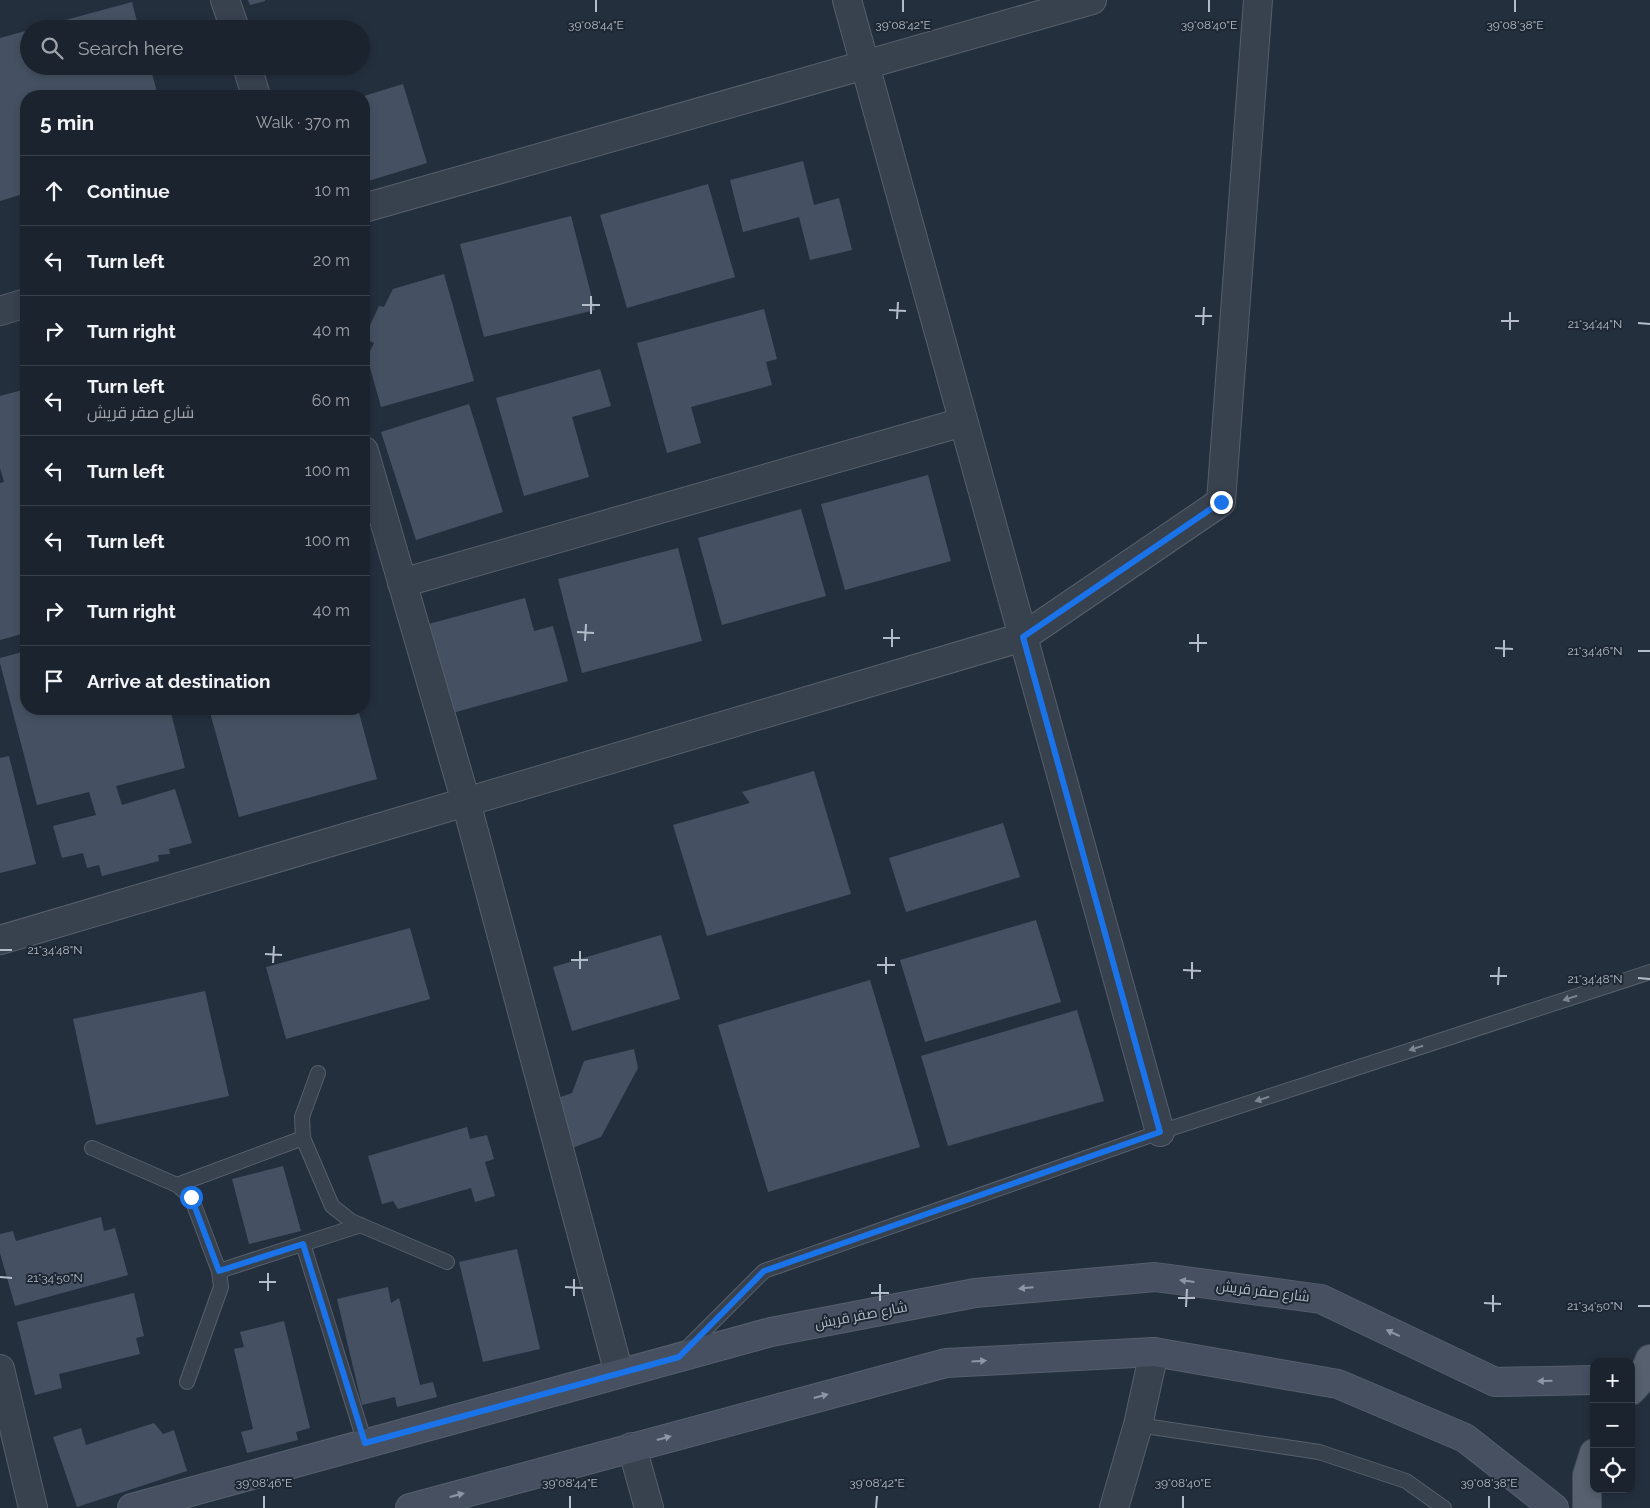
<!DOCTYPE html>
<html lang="en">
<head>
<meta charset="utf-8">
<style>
	:root { --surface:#1b232e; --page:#242b36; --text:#f1f3f6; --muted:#a0a4aa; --line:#39404a }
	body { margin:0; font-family:Raleway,Cairo,sans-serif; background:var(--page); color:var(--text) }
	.controls { position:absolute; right:15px; bottom:15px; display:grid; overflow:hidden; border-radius:10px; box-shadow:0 2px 8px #0003 }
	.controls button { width:45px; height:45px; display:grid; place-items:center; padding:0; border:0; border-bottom:1px solid var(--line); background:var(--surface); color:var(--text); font:25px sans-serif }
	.stop { position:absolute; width:15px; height:15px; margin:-11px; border:4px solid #1a73e8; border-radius:50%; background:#fff }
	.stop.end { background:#1a73e8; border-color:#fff; box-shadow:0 1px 5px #0008 }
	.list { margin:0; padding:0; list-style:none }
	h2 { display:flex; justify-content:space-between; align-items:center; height:65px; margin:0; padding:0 20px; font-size:21px }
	h2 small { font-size:16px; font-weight:400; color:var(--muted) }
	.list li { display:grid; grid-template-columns:32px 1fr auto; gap:15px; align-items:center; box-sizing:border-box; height:70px; padding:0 20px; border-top:1px solid var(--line) }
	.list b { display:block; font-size:19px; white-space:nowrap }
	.list p { margin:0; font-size:16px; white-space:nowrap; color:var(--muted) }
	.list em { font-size:16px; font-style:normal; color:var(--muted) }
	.icon { flex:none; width:28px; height:28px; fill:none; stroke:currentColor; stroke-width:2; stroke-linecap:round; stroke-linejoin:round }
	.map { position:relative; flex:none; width:1650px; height:1508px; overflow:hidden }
	.search { position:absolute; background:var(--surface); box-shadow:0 2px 8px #0003; left:20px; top:20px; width:350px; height:55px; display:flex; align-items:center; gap:12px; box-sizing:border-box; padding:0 18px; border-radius:28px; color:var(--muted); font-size:19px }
	.panel { position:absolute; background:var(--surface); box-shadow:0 2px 8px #0003; left:20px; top:90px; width:350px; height:625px; border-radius:20px }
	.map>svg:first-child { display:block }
</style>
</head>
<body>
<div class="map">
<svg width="1650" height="1508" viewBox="0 0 1650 1508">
	<rect width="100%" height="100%" fill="#242f3e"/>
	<path fill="#455162" d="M248,0H265V1L250,5Z
		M132,2L139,29H36V28Z
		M29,30V66H150L158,96H26V193L0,201V38Z
		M403,84L427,163L365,182L364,96Z
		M803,161L814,205L839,198L852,250L810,260L799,217L743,232L730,180Z
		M708,184L735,277L627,308L600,215Z
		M571,216L595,310L484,337L460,244Z
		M444,274L474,381L381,407L367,357L374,343L364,339V338L379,306L384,307L393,289Z
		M764,309L777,359L766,362L772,385L691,407L701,443L667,453L637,343Z
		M600,369L611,406L572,417L589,477L524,496L496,398Z
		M26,389V633L0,640V483L4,482L0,468V396Z
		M469,404L503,512L416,540L381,432Z
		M928,475L951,561L845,590L821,504Z
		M801,509L826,596L722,625L698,538Z
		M678,548L702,641L582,673L558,579Z
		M525,598L534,631L553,626L568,681L449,714L425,625Z
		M26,651V709H170L185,768L116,786L122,805L175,789L192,843L169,849L170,854L158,855L159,861L102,876L99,865L87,868L83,853L62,858L53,826L96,815L89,792L37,805L0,663V658Z
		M209,709H358L377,779L239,817Z
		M9,756L36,864L0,873V758Z
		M814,771L851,894L707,936L673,825L750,803L742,792Z
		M1003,823L1020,877L906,912L889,858Z
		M1036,920L1061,1002L925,1042L900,960Z
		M410,928L430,999L286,1039L266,967Z
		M661,935L680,999L572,1031L553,967Z
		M870,980L920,1147L768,1192L718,1025Z
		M205,991L229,1096L96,1125L73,1019Z
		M1077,1010L1104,1101L948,1146L921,1056Z
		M634,1049L638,1068L601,1137L567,1150L549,1101L572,1093L584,1061Z
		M467,1127L470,1139L487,1135L494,1159L485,1162L495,1196L475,1202L471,1188L398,1209L393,1201L382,1204L368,1156Z
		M283,1166L301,1231L249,1244L232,1179Z
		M101,1217L104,1231L115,1228L128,1275L15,1306L0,1253V1234L13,1231L16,1241Z
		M517,1249L540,1349L483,1362L459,1262Z
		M388,1287L391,1303L399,1298L420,1385L433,1382L437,1397L397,1407L395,1397L362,1405L337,1299Z
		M134,1293L144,1336L136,1338L140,1354L59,1374L62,1388L35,1395L17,1322Z
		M284,1321L310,1428L296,1432L298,1440L247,1453L241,1432L253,1429L234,1349L244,1347L240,1332Z
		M154,1423L163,1434L174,1430L187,1471L77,1507L53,1437L81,1428L86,1445Z"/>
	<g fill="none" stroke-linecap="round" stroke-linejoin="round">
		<defs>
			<path id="lane" d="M318,1073L302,1117L303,1138L332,1206L351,1221L447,1262
				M92,1148L177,1185L191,1197L219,1271L221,1287L187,1382
				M177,1185L303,1138
				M303,1244L365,1443
				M219,1271L361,1225
				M685,1350L764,1271L1160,1132L1650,972
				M1138,1425L1319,1452L1406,1481L1444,1508"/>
			<path id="street" d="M225,0L235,29
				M847,0L1160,1132
				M247,66L256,96
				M364,208L1092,0
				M0,311L26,303
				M364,451L466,802L619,1373
				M402,583L963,422
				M0,940L1023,637L1221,502L1258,0
				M0,1369L33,1508
				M632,1447L649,1508
				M1114,1508L1138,1425L1154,1352"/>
			<path id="secondary" d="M132,1508L771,1332L975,1293L1155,1277L1321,1299L1495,1382L1594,1380
				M410,1508L946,1363L1154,1352L1338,1384L1465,1438L1554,1508"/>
			<path id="primary" d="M1631,1391L1641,1380L1650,1359
				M1587,1508V1475L1594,1453"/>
		</defs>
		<use href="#lane" stroke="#565f6c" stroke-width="16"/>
		<use href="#street" stroke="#565f6c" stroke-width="30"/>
		<use href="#secondary" stroke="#565f6c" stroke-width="30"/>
		<use href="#primary" stroke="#414a57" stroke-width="30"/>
		<use href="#lane" stroke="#38414e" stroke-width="14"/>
		<use href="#street" stroke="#38414e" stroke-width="28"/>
		<use href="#secondary" stroke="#465061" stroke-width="28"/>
		<use href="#primary" stroke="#56606e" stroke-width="28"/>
	</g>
	<defs><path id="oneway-solid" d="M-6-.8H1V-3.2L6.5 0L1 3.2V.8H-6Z" transform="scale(1.25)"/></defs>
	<g fill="#7c8592">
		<use href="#oneway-solid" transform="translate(1570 998) rotate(162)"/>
		<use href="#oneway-solid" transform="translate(1416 1048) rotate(162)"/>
		<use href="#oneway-solid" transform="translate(1262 1099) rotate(162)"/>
	</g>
	<g fill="#8e96a5">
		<use href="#oneway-solid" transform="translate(1187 1281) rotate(-173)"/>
		<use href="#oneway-solid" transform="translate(1026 1288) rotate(175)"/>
		<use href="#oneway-solid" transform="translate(1393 1333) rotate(-155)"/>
		<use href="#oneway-solid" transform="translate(979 1361) rotate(-3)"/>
		<use href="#oneway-solid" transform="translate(1545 1381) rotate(179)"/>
		<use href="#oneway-solid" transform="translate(821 1396) rotate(-15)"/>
		<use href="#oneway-solid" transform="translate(664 1438) rotate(-15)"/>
		<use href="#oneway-solid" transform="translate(457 1495) rotate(-15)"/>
	</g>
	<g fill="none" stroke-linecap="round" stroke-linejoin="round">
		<path stroke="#1a73e8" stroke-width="6" d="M191,1197L219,1271L303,1244L365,1443L679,1357L764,1271L1160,1132L1023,637L1221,502"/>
	</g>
	<path fill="none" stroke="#b4bcc9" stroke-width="2" d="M596,12V0M903,12V0M1209,12V0M1515,12V0M582,305H600M889,310L906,311M591,314V296M1195,316H1212M897,319L898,302M1501,321H1519M1638,323L1650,324M1203,325L1204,307M1510,330V312M577,632L594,633M883,638H900M585,641L586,624M1189,643H1207M892,647V629M1495,648L1513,649M1638,651H1650M1198,652V634M1504,657V640M0,950H12M265,954L282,955M571,960H588M273,963L274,946M877,965H895M580,969V951M1183,970L1201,971M886,974V957M1490,976H1507M1638,978L1650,979M1192,979V962M1498,985L1499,967M0,1277L12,1278M259,1282H276M565,1287L583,1288M268,1291V1273M871,1293H889M574,1296V1279M1178,1298H1195M880,1301V1284M1484,1303L1501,1304M1638,1306H1650M1186,1307L1187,1289M1493,1312V1295M264,1508V1496M570,1508V1496M876,1508L877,1496M1183,1508V1496M1489,1508V1496"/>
	<g text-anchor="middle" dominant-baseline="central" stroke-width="4" stroke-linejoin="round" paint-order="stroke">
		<g font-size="14" fill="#b4bcc9" stroke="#1d2633">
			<text transform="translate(1263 1291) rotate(7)">شارع صقر قريش</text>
			<text transform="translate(861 1315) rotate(-11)">شارع صقر قريش</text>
		</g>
	</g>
	<g font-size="12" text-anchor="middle" fill="#b4bcc9" stroke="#1d2633" stroke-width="4" stroke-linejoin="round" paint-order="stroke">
		<text x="596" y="29">39°08'44"E</text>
		<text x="903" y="29">39°08'42"E</text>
		<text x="1209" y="29">39°08'40"E</text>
		<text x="1515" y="29">39°08'38"E</text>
		<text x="1595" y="328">21°34'44"N</text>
		<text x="1595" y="655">21°34'46"N</text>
		<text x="55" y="954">21°34'48"N</text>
		<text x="1595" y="983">21°34'48"N</text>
		<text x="55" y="1282">21°34'50"N</text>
		<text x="1595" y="1310">21°34'50"N</text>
		<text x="264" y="1487">39°08'46"E</text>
		<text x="570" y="1487">39°08'44"E</text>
		<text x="877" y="1487">39°08'42"E</text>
		<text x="1183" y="1487">39°08'40"E</text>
		<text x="1489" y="1487">39°08'38"E</text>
	</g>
</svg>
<div class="controls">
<button>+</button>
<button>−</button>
<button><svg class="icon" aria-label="locate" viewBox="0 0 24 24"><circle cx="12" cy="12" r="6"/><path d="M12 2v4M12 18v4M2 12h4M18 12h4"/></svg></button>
</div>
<div class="stop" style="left:191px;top:1197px"></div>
<div class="stop end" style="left:1221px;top:502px"></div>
<div class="search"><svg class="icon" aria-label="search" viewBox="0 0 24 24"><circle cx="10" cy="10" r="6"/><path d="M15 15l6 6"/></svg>Search here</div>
<section class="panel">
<h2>5 min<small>Walk · 370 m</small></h2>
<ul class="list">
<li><svg class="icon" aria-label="ahead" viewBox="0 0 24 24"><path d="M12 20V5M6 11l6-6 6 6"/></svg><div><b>Continue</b></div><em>10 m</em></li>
<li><svg class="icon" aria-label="left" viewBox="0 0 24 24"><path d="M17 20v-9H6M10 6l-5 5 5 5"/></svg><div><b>Turn left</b></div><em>20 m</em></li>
<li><svg class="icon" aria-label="right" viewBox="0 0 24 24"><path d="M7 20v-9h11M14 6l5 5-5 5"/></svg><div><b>Turn right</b></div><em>40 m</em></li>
<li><svg class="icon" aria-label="left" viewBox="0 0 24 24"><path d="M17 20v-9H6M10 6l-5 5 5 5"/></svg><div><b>Turn left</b><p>شارع صقر قريش</p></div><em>60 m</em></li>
<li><svg class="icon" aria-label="left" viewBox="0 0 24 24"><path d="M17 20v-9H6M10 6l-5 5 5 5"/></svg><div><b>Turn left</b></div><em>100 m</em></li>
<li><svg class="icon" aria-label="left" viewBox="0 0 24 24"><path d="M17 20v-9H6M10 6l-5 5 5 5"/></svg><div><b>Turn left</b></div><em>100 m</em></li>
<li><svg class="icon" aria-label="right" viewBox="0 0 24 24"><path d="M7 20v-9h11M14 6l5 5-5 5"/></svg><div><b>Turn right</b></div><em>40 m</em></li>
<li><svg class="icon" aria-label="arrive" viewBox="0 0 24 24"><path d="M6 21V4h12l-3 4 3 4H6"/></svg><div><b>Arrive at destination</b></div></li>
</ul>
</section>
</div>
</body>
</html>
